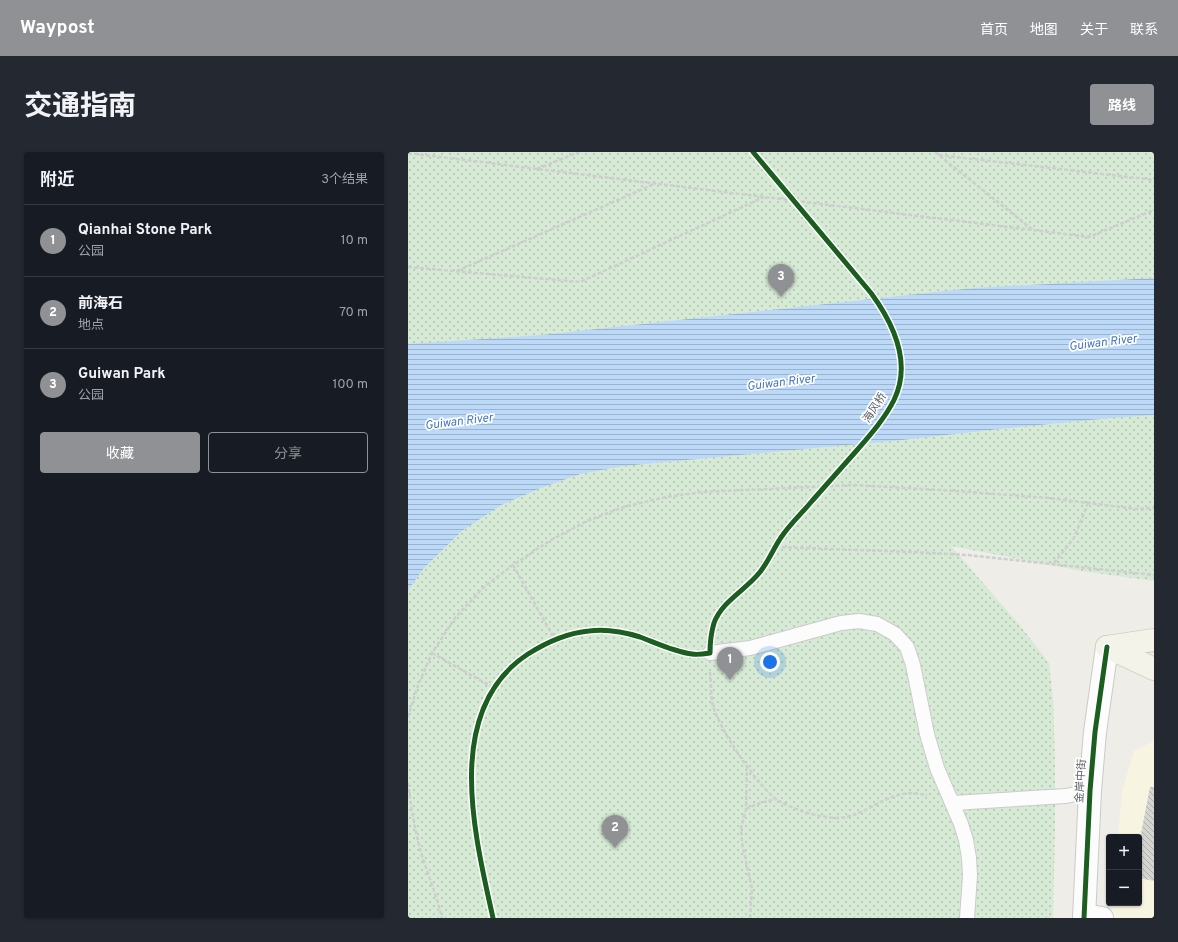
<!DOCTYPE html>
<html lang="zh">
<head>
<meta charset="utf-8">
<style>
	:root { --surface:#171b24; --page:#242831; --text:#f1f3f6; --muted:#9ea1a6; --line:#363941; --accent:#909194 }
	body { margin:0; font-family:Overpass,"Noto Sans SC",sans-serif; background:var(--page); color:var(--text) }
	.controls { position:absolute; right:12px; bottom:12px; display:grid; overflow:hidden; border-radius:4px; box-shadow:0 1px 3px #0004 }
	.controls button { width:36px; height:36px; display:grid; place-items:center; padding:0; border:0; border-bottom:1px solid var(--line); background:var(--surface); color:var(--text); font:20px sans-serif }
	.you { position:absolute; left:362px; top:510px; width:14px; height:14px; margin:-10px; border:3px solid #fff; border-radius:50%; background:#1a73e8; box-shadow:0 0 0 6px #1a73e833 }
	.badge { display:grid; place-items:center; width:26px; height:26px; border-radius:50%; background:var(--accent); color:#fff; font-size:13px; font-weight:700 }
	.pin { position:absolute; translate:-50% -33px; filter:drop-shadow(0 1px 2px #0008) }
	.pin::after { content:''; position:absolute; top:21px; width:14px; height:12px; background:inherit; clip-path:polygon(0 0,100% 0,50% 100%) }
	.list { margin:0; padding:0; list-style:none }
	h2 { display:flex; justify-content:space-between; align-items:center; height:52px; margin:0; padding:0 16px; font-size:17px }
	h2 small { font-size:13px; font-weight:400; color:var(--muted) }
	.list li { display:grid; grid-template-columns:26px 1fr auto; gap:12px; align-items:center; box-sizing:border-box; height:72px; padding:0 16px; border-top:1px solid var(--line) }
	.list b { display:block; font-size:15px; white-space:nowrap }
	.list p { margin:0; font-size:13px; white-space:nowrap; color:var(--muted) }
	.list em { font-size:13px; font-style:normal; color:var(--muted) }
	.actions { display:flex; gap:8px; padding:12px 16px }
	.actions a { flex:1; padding:9px 0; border:1px solid var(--accent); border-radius:4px; text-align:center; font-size:14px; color:var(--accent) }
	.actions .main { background:var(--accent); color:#fff }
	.map { position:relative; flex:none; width:746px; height:766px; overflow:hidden; border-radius:4px }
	header { display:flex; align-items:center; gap:24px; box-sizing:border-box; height:56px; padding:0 20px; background:var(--accent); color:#fff }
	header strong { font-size:19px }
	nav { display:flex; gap:22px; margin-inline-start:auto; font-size:14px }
	.intro { display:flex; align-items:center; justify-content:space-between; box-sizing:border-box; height:96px; padding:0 24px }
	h1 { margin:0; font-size:28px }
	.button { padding:10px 18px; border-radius:4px; background:var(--accent); color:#fff; font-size:14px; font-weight:700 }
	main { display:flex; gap:24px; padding:0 24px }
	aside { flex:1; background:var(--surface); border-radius:4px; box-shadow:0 1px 3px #0004 }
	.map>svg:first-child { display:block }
</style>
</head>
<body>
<header>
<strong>Waypost</strong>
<nav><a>首页</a><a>地图</a><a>关于</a><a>联系</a></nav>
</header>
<div class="intro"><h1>交通指南</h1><a class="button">路线</a></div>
<main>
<aside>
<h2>附近<small>3个结果</small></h2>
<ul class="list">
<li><span class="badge">1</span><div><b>Qianhai Stone Park</b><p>公园</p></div><em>10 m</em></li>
<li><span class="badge">2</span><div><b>前海石</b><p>地点</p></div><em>70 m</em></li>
<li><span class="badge">3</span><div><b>Guiwan Park</b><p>公园</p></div><em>100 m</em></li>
</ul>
<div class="actions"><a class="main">收藏</a><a>分享</a></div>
</aside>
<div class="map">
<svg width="746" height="766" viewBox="0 0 746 766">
	<defs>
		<pattern id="park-dots" width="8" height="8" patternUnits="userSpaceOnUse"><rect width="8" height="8" fill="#d6ead5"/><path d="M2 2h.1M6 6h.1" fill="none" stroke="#b1c1b1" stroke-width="1.8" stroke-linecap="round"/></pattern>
		<pattern id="water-rules" width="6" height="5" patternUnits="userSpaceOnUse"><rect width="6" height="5" fill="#bcd9f8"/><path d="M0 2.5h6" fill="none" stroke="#9cb3cd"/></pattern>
		<pattern id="building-back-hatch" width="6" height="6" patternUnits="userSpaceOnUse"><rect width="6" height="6" fill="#d4d4d1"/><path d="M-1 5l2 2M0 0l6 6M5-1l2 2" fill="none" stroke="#afafad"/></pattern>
	</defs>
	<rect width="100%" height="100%" fill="#eeede8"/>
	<path fill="#f7f4e1" d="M746,589V766H703L704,751H731V685H710L714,639L726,599Z"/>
	<path fill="url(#park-dots)" d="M0,0H746V429L680,420L543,394L614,476L641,511L645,546L647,613V675L645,766H0Z"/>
	<path fill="url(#water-rules)" d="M746,126V263L703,266L591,277L485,289L418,295L215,314L172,322L133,336L93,353L54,379L16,416L0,438V192L134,183L528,140L567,136Z"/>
	<path fill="url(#building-back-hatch)" d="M742,635H746V729L731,726V692Z"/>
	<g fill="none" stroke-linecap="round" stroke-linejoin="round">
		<defs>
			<path id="lane" d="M302,501L342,496L433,471L451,469L469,472L487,482L499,495L505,513L519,582L529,616L553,672L558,688L561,706L562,724L559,766
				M545,651L658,644L682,639"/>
			<path id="street" d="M676,763L694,766"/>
			<path id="secondary" d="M676,766L682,639L687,580L699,495"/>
			<path id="primary" d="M699,495L746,517
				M699,495L746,488"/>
		</defs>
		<use href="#lane" stroke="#cbcbca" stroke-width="16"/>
		<use href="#street" stroke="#cbcbca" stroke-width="24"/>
		<use href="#secondary" stroke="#cacbca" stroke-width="24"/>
		<use href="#primary" stroke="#d6d0b5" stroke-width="24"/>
		<path stroke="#cccfcd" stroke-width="2.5" stroke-dasharray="4 2" stroke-linecap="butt" d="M527,0L625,78
			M0,1L681,85L746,58
			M531,3L746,28
			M129,17L171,0
			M0,115L172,130L356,45
			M49,119L246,32
			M368,395L505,400L559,403L746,423
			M646,411L666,386L680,351
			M105,413L147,488
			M24,501L86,536
			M302,520C303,530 303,540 304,550C308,573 351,637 371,649C387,658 412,666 430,666C454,665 472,646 495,642C503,640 511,642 519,643
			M0,565L9,536L24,501L47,466L76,435L105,413L143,388L179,369L216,355L258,345L294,340L446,333L549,339L640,346L729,357L746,356
			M339,614L338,657L333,676L334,691L344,737L342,766
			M0,631C3,655 7,680 14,704C21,725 29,745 34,766
			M338,657L352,651L369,647"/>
		<use href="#lane" stroke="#fcfcfc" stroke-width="14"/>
		<use href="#street" stroke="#fcfcfc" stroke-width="22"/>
		<use href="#secondary" stroke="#fcfcfc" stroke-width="22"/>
		<use href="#primary" stroke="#f3f3e9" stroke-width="22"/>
		<defs>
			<path id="cycleway" d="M85,766C67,684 34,558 120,502C139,490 159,481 181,479C198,477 216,480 232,485C248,491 267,500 284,502C289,503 296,502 302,501C302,491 303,481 306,471C314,449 338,438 352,420C361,409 366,395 374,384C383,371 394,361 404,349C419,332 435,314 450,297C463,282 477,266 486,248C504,211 485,171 463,141L345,0
				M676,766L682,639L687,580L699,495"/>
		</defs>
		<use href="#cycleway" stroke="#fff" stroke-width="8"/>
		<use href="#cycleway" stroke="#1b5e20" stroke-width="5"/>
	</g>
	<g text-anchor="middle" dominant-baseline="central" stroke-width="3.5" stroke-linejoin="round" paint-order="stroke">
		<g font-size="11" fill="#5d6066" stroke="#fff">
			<text transform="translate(467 256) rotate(-57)">海风桥</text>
			<text transform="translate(673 629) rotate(-86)">金岸中街</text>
		</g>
		<g font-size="12" font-style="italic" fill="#4174be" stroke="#fff">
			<text transform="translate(695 191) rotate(-7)">Guiwan River</text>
			<text transform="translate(373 231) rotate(-7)">Guiwan River</text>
			<text transform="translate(51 270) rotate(-7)">Guiwan River</text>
		</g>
	</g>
</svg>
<div class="controls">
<button>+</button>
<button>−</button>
</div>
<div class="you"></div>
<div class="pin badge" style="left:322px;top:528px">1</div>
<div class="pin badge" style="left:207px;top:696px">2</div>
<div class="pin badge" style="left:373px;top:145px">3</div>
</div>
</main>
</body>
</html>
